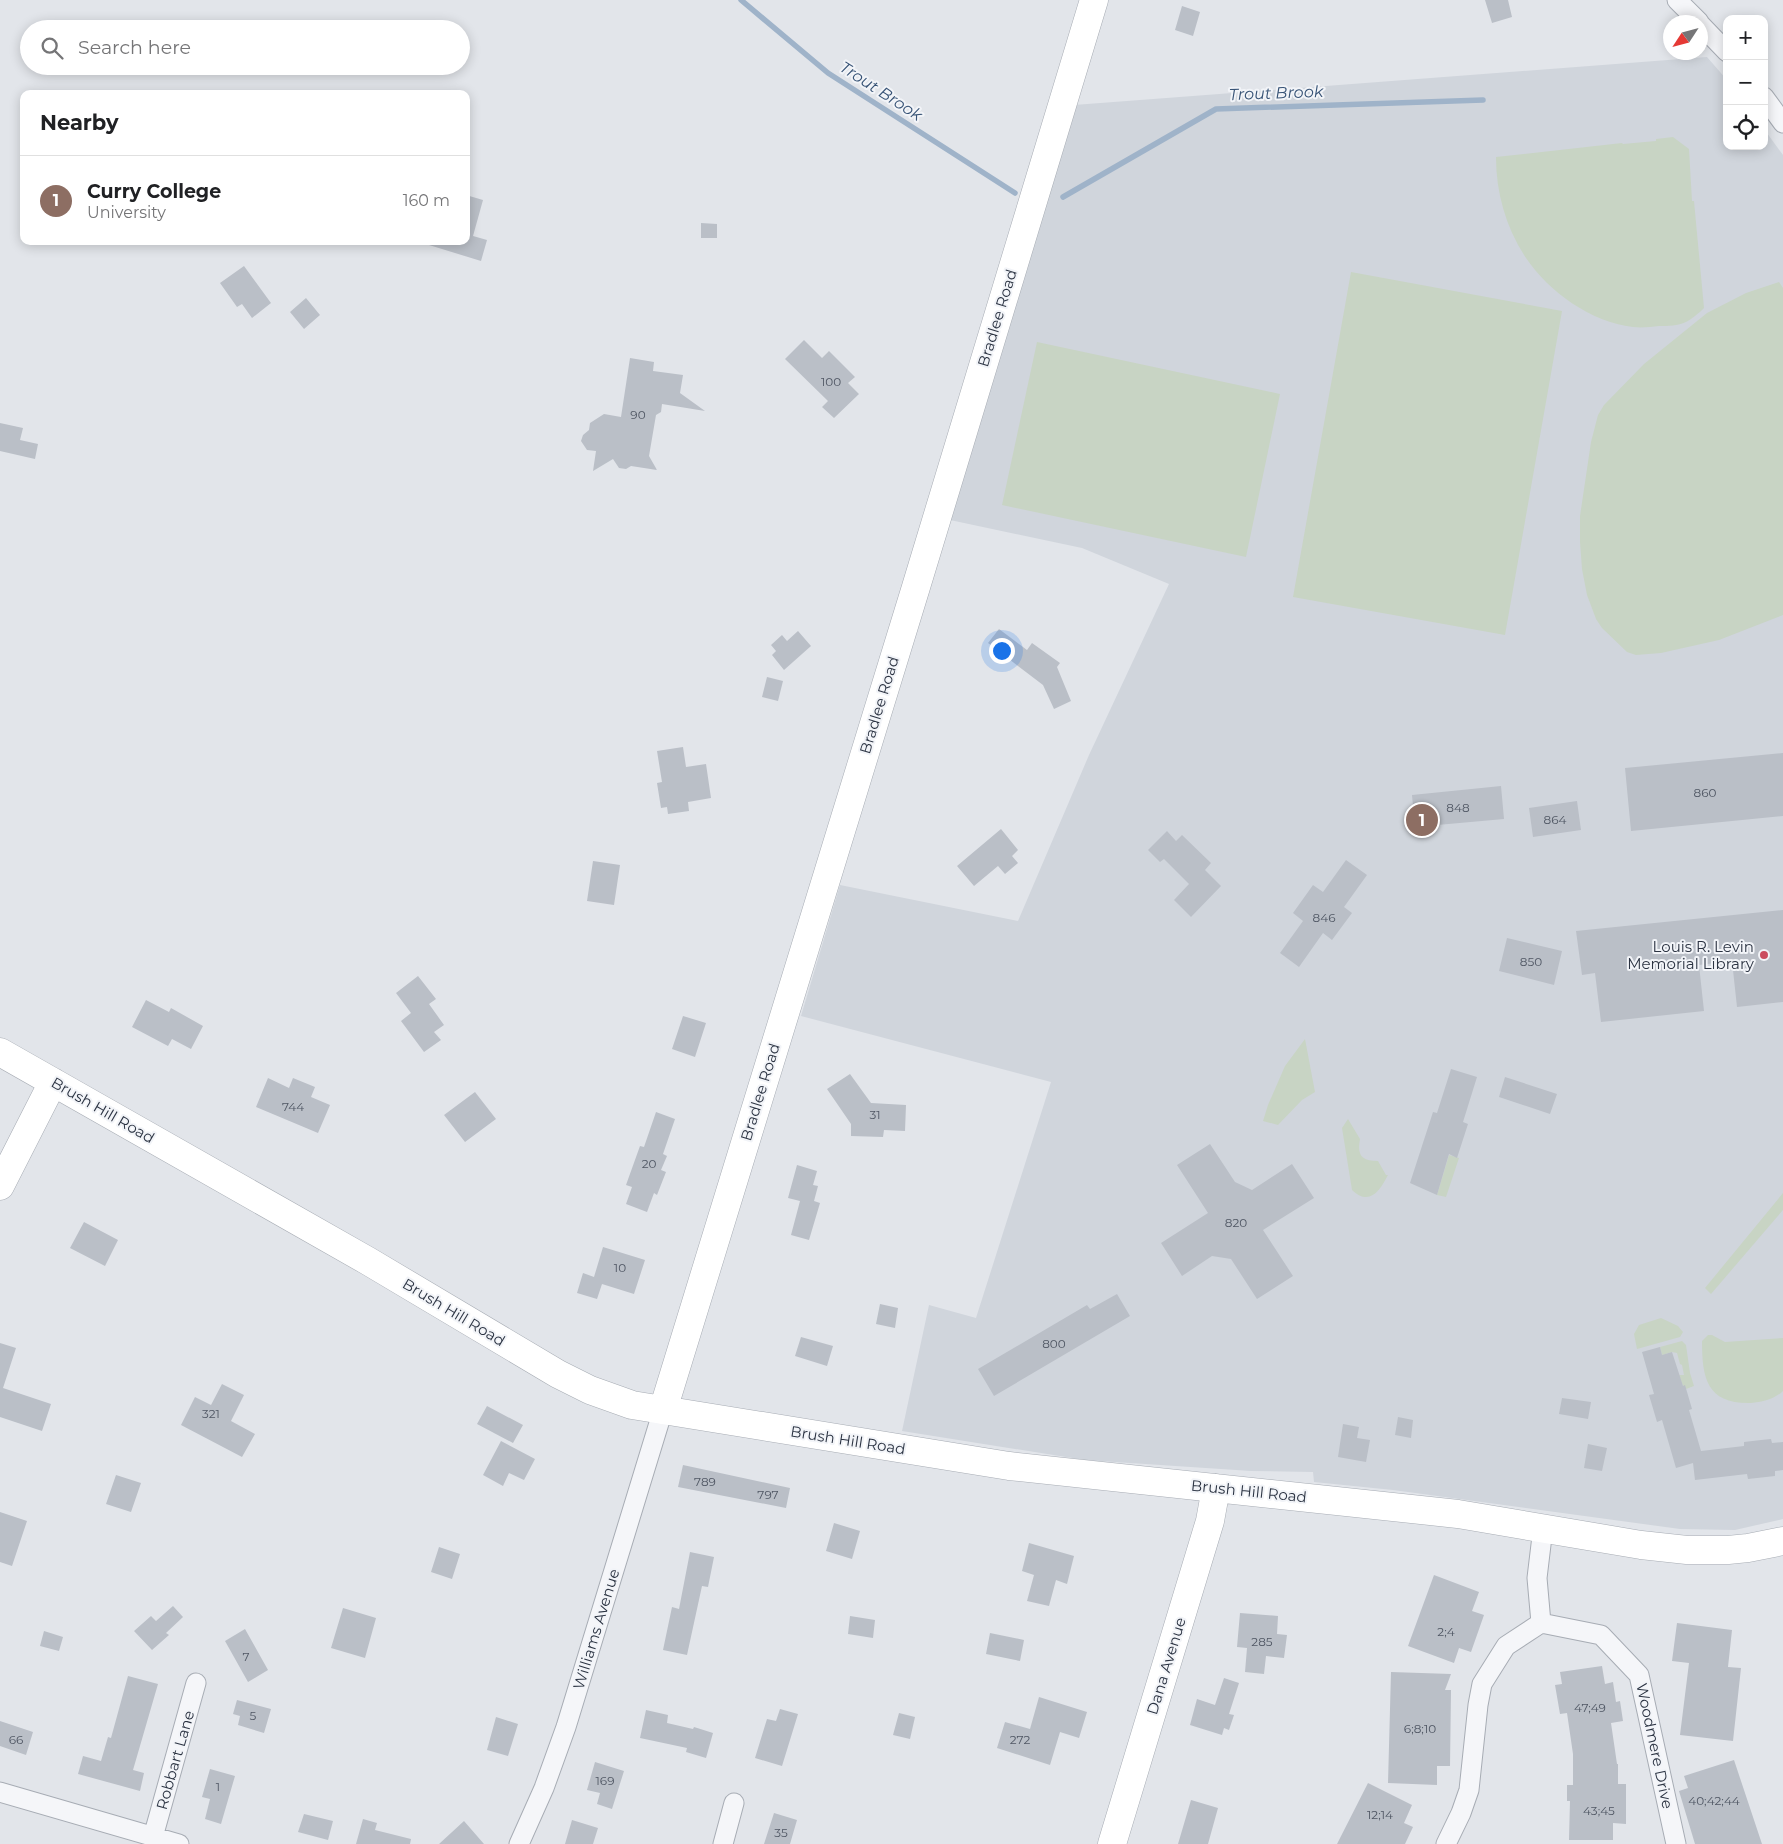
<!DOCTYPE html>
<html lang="en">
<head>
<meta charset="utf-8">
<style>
	:root { --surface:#fff; --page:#f6f6f6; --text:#202124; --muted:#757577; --line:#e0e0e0; --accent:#cb4c5f }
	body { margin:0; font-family:Montserrat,sans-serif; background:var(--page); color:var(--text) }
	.controls { position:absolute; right:15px; top:15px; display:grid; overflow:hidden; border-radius:10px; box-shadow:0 2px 12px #0003 }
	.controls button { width:45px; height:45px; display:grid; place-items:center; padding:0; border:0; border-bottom:1px solid var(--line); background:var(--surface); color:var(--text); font:25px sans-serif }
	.compass { position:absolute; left:1663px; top:15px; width:45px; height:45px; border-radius:50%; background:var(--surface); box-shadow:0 2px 12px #0003; rotate:234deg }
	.you { position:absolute; left:1001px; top:650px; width:18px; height:18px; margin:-12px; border:4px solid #fff; border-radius:50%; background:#1a73e8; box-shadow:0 0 0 8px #1a73e833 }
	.badge { display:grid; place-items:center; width:32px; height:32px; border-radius:50%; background:var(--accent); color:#fff; font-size:16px; font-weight:700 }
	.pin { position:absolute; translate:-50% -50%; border:2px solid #fff; box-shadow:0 1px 5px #0006 }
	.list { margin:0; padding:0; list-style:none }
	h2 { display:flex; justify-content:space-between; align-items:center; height:65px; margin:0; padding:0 20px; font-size:21px }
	h2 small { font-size:16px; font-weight:400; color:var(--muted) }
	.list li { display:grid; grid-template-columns:32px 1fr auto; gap:15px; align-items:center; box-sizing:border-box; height:90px; padding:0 20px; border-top:1px solid var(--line) }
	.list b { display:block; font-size:19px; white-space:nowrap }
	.list p { margin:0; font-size:16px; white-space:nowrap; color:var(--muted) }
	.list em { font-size:16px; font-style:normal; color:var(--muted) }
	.icon { flex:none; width:28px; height:28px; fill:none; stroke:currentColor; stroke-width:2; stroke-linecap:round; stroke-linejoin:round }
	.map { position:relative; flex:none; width:1783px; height:1844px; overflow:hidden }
	.search { position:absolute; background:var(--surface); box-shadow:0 2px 12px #0003; left:20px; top:20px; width:450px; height:55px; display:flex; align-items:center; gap:12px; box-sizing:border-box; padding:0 18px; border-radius:28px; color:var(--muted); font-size:19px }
	.panel { position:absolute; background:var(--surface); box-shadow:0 2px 12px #0003; left:20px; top:90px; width:450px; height:155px; border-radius:10px }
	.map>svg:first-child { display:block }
</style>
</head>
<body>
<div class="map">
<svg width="1783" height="1844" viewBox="0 0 1783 1844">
	<rect width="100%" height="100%" fill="#e2e5ea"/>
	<path fill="#d0d5dc" d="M1707,57L1727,80V146H1764V129L1783,155V1519L1735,1530L1680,1529L1393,1490L1314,1482L1313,1472L1251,1471L1085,1460L902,1431L929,1305L976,1318L1051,1082L801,1016L840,885L1018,921L1089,755L1169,584L1082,548L950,520L1074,105Z"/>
	<path fill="#c8d4c4" d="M1673,137L1689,149L1692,201H1694L1704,308C1699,313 1692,319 1686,322C1678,326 1668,326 1659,326C1651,327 1641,328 1633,327C1591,322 1549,292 1526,258C1506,228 1496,193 1496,157L1622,143L1623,144L1656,141V139Z
		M1351,272L1562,311L1505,635L1293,597Z
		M1779,282L1783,288V615L1719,640L1661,653L1636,655L1627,652L1602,628L1596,619L1587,595L1582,569L1580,542V516L1591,442L1598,415L1604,405L1644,364L1707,313L1746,293Z
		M1037,342L1280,394L1246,557L1002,505Z
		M1305,1039L1315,1092L1302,1100L1278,1125L1263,1121L1268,1105L1285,1066Z
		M1348,1119L1360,1139C1357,1155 1361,1161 1378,1161L1386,1175H1388C1380,1190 1370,1207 1352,1190L1342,1128Z
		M1449,1155L1459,1158L1446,1197L1437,1195Z
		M1783,1193V1210L1711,1294L1705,1288Z
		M1661,1318L1678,1326L1683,1332L1680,1337L1637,1349L1634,1334L1639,1325Z
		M1708,1335H1712L1725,1342L1783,1338V1391C1775,1399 1762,1402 1751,1403C1707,1404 1702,1379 1702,1341Z
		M1682,1341L1686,1345L1690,1373L1694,1386L1686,1389L1683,1386L1679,1375H1684L1682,1365L1680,1364L1677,1353L1672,1352L1662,1355L1660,1347Z"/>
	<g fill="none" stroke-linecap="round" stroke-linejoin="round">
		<path stroke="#9fb3c9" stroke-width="5.5" d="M741,0L828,73L1015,193
			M1063,197L1216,109L1483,100"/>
	</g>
	<path fill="#babfc7" d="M1485,0H1508L1512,17L1492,23Z
		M1182,6L1200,12L1193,36L1175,30Z
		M466,195L483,200L473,236L487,240L481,261L429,245V241H466Z
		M701,223L717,224V238H701Z
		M244,266L271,303L252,318L242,304L237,307L220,283Z
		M306,298L320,315L304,329L290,312Z
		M804,340L822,358L829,351L855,377L848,383L859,394L834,418L822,407L828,401L785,359Z
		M630,358L654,362L653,371L683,375L680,393L705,411L662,404L661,412L656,415L649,456L657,470L631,466L626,469L619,468L613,459L593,471L596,451L587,450L581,441L583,435L589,430L590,423L604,414L621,417Z
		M0,423L23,428L20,440L38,444L35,459L0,451Z
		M999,629L1027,650L1032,643L1060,663L1057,667L1071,701L1054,709L1043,685L988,643Z
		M798,631L811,646L784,670L772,655L776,651L771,645L782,635L787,641Z
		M767,677L783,681L778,701L762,697Z
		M683,747L686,767L706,764L711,798L688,802L689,811L668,814L667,807L661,808L657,783L662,782L657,751Z
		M1783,753V816L1631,831L1625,768Z
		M1501,786L1504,819L1415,827L1412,795Z
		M1577,801L1581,830L1533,837L1529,808Z
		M1001,829L1018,850L1012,856L1018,863L1005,874L998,866L974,886L957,866Z
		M1167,831L1176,841L1182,835L1211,863L1205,870L1221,886L1191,917L1174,900L1189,884L1164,859L1160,862L1148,850Z
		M1346,860L1367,875L1344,907L1352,913L1332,940L1323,933L1299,967L1280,953L1303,921L1293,913L1313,885L1323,892Z
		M593,861L620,865L614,905L587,901Z
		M1783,910V1002L1737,1007L1732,961L1699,965L1704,1011L1601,1022L1595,973L1582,975L1576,931Z
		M1507,938L1562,951L1554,985L1499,971Z
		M418,976L436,999L429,1004L444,1025L434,1032L441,1040L424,1052L401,1021L411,1013L396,993Z
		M146,1000L169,1012L171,1008L203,1026L191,1049L172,1039L168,1046L132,1027Z
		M683,1016L706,1023L695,1057L672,1049Z
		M1451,1069L1477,1077L1463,1122L1468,1124L1457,1158L1449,1154L1437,1195L1410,1183L1433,1112L1437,1113Z
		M850,1074L871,1103L906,1105L905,1131L884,1130L883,1137L851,1136V1124L827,1089Z
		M1505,1077L1557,1094L1550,1114L1499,1097Z
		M268,1078L289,1088L293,1078L315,1087L311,1097L330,1105L318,1133L256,1107Z
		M475,1092L496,1119L465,1142L444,1115Z
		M656,1112L675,1119L663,1154L667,1156L661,1170L666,1172L657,1195L654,1193L647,1212L626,1204L632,1187L626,1185L640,1146L644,1147Z
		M1210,1144L1235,1182L1252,1190L1292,1164L1314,1198L1263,1230L1293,1276L1257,1299L1231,1259L1212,1256L1182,1276L1161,1243L1208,1213L1177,1165Z
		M797,1165L817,1171L813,1185L818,1186L814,1201L820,1203L809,1240L791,1235L800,1201L788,1198Z
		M84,1222L118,1240L105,1266L70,1248Z
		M603,1247L645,1260L634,1294L602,1284L597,1299L577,1293L583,1273L594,1277Z
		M1117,1294L1130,1316L994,1396L978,1369L1087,1305L1090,1309Z
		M880,1304L898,1308L895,1328L876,1324Z
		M801,1337L833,1346L827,1366L795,1356Z
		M0,1343L16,1348L3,1388L51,1404L42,1431L0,1417Z
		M1660,1347L1662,1355L1672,1352L1683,1386L1685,1385L1692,1409L1689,1410L1701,1451L1744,1446V1442L1761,1440L1771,1439L1772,1443L1783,1442V1470L1775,1471V1476L1748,1479L1747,1474L1695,1480L1693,1463L1676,1468L1662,1420L1657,1422L1649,1395L1654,1394L1642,1352Z
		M222,1384L244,1395L231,1421L255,1434L242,1457L181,1425L195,1397L211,1405Z
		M1562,1398L1591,1402L1588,1419L1559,1414Z
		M487,1406L523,1425L513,1443L477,1424Z
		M1398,1417L1413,1420L1411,1438L1395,1435Z
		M1343,1424L1359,1427L1357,1438L1370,1440L1366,1462L1338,1457Z
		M501,1441L535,1459L524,1480L509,1473L503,1486L483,1475Z
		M1588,1444L1607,1448L1602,1471L1584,1468Z
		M683,1465L790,1488L786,1508L678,1487Z
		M116,1475L141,1483L131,1512L106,1504Z
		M0,1512L27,1521L12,1566L0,1562Z
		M834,1523L860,1531L852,1559L826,1551Z
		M1029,1543L1074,1556L1067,1584L1056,1580L1049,1606L1027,1601L1034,1575L1022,1571Z
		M439,1547L460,1554L452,1579L431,1572Z
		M690,1552L714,1557L708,1587L702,1586L687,1655L663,1650L672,1607L679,1609Z
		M1434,1575L1479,1592L1472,1611L1484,1615L1471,1652L1459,1648L1454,1663L1408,1646Z
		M173,1606L183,1617L166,1633L169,1635L152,1650L134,1631L151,1616L156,1621Z
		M343,1608L376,1618L365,1658L331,1648Z
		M1240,1613L1278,1616L1277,1634L1287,1635L1284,1658L1266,1656L1264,1674L1245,1672L1247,1648L1237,1647Z
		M850,1616L875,1620L873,1638L848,1634Z
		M1677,1623L1732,1630L1728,1667L1741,1668L1733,1741L1680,1735L1689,1663L1672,1661Z
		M245,1629L268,1670L248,1682L225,1641Z
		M44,1631L63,1637L59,1651L40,1646Z
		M990,1633L1024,1640L1020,1661L986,1654Z
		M1602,1666L1605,1684L1613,1682L1616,1702L1620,1701L1623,1721L1611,1723L1617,1764H1618V1784H1626V1824L1613,1823V1840H1569L1570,1801H1567V1785H1573V1754L1567,1713L1560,1714L1555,1685L1562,1684L1560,1672Z
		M1391,1672L1451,1674L1445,1690H1451L1450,1766H1437V1785L1388,1783Z
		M128,1676L158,1684L133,1770L144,1773L140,1791L78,1774L83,1756L101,1761L108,1737L111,1738Z
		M1224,1678L1239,1683L1229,1714L1234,1715L1229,1730L1224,1728L1222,1735L1190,1725L1197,1699L1215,1705Z
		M1039,1697L1087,1712L1079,1738L1060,1732L1050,1765L997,1748L1005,1722L1030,1729Z
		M237,1700L271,1709L264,1733L238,1725L240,1716L233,1714Z
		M780,1709L798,1714L782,1766L755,1758L767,1719L776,1721Z
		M646,1710L668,1715L667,1723L693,1729L694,1727L713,1733L706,1758L686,1752L687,1748L640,1738Z
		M899,1713L915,1717L910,1739L893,1735Z
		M496,1717L518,1724L508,1756L487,1750Z
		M0,1721L33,1732L26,1755L0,1746Z
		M1734,1760L1762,1844H1695L1679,1791L1688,1788L1684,1776Z
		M595,1762L624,1771L612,1809L597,1804L600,1793L587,1790Z
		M210,1769L235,1776L221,1824L205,1819L210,1799L202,1797Z
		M1368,1783L1412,1805L1404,1823L1413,1827L1405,1844H1337Z
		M1191,1800L1218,1808L1208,1844H1178Z
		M774,1813L797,1820L790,1844H764Z
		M304,1814L333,1821L328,1840L298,1832Z
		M363,1819L377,1823L375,1830L411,1839L410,1844H356Z
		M572,1820L598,1828L593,1844H565Z
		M464,1821L484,1844H439Z"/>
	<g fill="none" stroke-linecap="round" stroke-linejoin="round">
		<defs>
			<path id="street" d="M1677,0L1699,22
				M1700,24L1727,52
				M1764,97L1783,123
				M1541,1623L1537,1578L1543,1528
				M0,1792L179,1844
				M153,1837L196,1683
				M519,1844L544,1788L566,1727L663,1410
				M723,1844L734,1803
				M1446,1844L1461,1813L1469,1790L1478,1705L1482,1684L1506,1646L1541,1623L1601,1635L1639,1675L1676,1844"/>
			<path id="secondary" d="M0,1052L368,1261L558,1374L590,1390L632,1405L1009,1466L1458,1514L1641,1545L1687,1550H1728L1748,1548L1783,1541
				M0,1186L53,1082
				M663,1410L916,587L1094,0
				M1112,1844L1210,1521L1216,1488"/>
		</defs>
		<use href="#street" stroke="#a7acb4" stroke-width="21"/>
		<use href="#secondary" stroke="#a7acb4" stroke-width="29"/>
		<use href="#street" stroke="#f5f6f9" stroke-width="19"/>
		<use href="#secondary" stroke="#fff" stroke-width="28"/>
	</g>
	<circle fill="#cb4c5f" stroke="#f2f4f8" stroke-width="2" cx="1764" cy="955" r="5"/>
	<g text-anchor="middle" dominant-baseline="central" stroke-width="4" stroke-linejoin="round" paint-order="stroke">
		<g font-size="12" fill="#4f5663">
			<text x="831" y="381">100</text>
			<text x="638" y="414">90</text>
			<text x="1705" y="792">860</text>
			<text x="1458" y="807">848</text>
			<text x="1555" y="819">864</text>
			<text x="1324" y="917">846</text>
			<text x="1531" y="961">850</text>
			<text x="293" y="1106">744</text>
			<text x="875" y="1114">31</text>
			<text x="649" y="1163">20</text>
			<text x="1236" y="1222">820</text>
			<text x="620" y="1267">10</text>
			<text x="1054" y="1343">800</text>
			<text x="211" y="1413">321</text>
			<text x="705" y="1481">789</text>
			<text x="768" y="1494">797</text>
			<text x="1446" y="1631">2;4</text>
			<text x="1262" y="1641">285</text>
			<text x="246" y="1656">7</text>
			<text x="1590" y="1707">47;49</text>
			<text x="253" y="1715">5</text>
			<text x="1420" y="1728">6;8;10</text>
			<text x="16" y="1739">66</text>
			<text x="1020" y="1739">272</text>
			<text x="605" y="1780">169</text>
			<text x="218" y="1786">1</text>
			<text x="1714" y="1800">40;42;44</text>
			<text x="1599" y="1810">43;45</text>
			<text x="1380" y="1814">12;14</text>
			<text x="781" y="1832">35</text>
		</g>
		<g font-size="15" fill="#2b3342" stroke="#f2f4f8">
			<text transform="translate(997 318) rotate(-73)">Bradlee Road</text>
			<text transform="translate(879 705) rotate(-73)">Bradlee Road</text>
			<text transform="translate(760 1092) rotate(-73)">Bradlee Road</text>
			<text transform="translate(103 1110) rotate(30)">Brush Hill Road</text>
			<text transform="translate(454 1312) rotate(31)">Brush Hill Road</text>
			<text transform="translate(848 1440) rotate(9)">Brush Hill Road</text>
			<text transform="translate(1249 1491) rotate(6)">Brush Hill Road</text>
			<text transform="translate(596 1629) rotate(-73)">Williams Avenue</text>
			<text transform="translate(1166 1666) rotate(-73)">Dana Avenue</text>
			<text transform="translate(1655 1746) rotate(78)">Woodmere Drive</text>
			<text transform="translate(175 1760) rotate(-74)">Robbart Lane</text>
		</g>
		<g font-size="15" fill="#2b3342" stroke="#f2f4f8" text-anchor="end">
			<text x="1754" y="946">Louis R. Levin<tspan x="1754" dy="17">Memorial Library</tspan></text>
		</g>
		<g font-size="16" font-style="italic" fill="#365275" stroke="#f2f4f8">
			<text transform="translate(881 91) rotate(33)">Trout Brook</text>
			<text transform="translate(1276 93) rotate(-2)">Trout Brook</text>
		</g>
	</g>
</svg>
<div class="controls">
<button>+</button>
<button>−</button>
<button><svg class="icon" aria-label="locate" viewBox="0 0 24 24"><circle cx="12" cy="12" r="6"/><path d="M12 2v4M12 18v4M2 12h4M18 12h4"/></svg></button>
</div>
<svg class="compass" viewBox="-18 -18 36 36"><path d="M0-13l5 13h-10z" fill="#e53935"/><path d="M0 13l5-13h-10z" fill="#757577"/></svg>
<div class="you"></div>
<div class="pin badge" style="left:1422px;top:820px;background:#8d6e63">1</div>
<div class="search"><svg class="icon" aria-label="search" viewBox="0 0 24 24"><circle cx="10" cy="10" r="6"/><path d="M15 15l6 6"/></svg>Search here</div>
<section class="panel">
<h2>Nearby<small></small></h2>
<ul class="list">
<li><span class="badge" style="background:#8d6e63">1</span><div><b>Curry College</b><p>University</p></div><em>160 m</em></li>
</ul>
</section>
</div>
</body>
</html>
